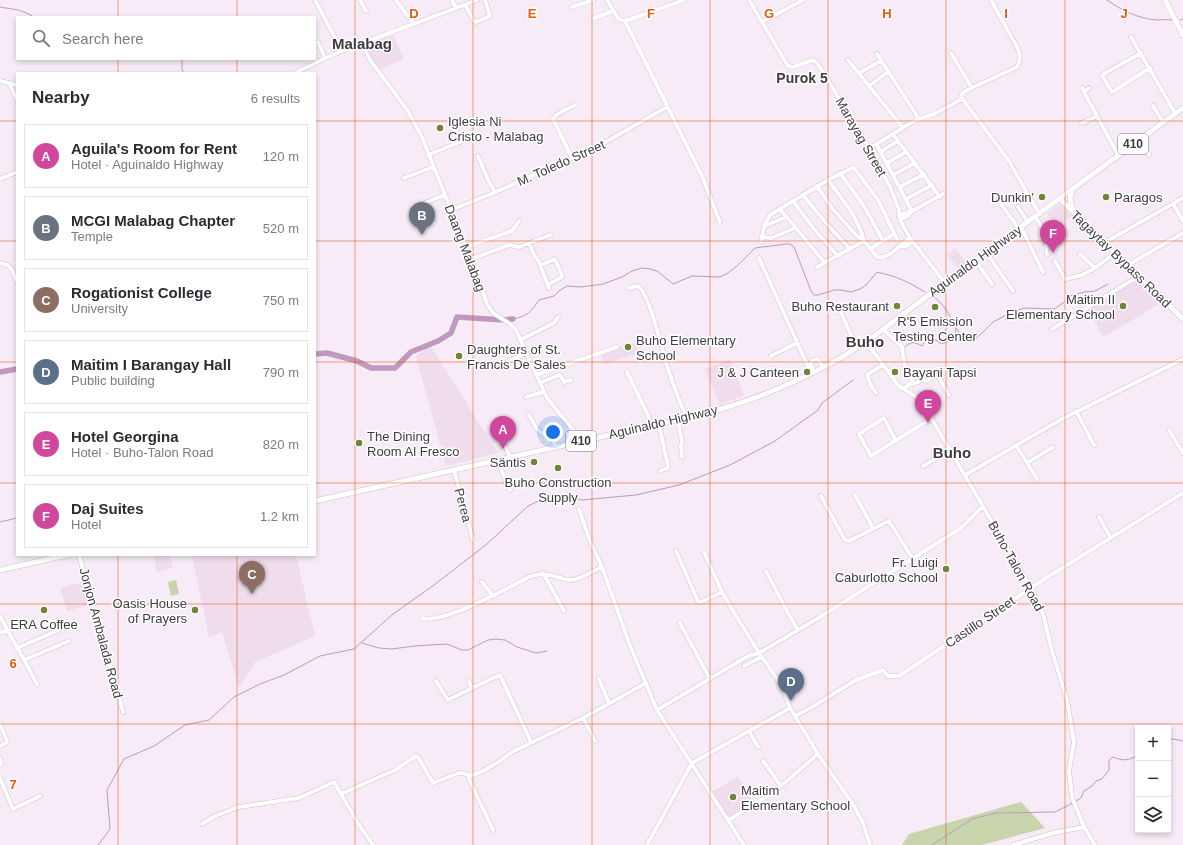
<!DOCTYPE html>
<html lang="en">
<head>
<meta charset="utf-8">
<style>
	:root { --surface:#fff; --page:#f7f7f7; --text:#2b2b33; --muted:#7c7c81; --line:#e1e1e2; --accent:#708536 }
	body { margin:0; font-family:Arial,sans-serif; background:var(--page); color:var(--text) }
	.controls { position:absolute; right:12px; bottom:12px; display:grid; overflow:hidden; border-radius:0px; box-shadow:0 2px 6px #0003 }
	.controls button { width:36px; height:36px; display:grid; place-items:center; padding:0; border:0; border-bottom:1px solid var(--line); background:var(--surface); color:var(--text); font:20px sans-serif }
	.you { position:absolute; left:553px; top:432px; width:14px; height:14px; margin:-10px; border:3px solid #fff; border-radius:50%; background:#1a73e8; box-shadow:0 0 0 6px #1a73e833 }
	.badge { display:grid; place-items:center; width:26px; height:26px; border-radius:50%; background:var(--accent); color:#fff; font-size:13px; font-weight:700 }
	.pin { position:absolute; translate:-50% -33px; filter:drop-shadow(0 1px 2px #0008) }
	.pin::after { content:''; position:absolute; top:21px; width:14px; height:12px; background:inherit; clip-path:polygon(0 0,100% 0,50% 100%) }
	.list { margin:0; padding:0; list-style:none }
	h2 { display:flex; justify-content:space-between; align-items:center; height:52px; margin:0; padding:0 16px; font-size:17px }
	h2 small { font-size:13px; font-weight:400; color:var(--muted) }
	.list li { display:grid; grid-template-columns:26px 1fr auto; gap:12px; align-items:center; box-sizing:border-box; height:64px; margin:0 8px 8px; padding:0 8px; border:1px solid var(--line); border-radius:0px }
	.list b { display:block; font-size:15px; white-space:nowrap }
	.list p { margin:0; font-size:13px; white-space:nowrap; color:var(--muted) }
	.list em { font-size:13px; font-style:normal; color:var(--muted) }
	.icon { flex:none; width:22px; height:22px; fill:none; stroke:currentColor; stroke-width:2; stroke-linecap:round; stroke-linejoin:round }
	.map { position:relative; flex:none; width:1183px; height:845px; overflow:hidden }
	.search { position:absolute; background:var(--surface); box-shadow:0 2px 6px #0003; left:16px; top:16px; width:300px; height:44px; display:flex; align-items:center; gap:10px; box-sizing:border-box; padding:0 14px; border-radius:0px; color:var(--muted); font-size:15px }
	.panel { position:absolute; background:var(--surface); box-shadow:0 2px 6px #0003; left:16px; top:72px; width:300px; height:484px; border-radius:0px }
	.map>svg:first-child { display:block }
</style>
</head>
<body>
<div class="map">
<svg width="1183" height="845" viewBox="0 0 1183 845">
	<rect width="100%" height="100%" fill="#f6ebf6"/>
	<path fill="#efddee" d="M393,35L404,59L379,70L371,59L367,50L368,44Z
		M1058,205L1062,206L1072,216L1062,223L1065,228L1061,231L1047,214Z
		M955,248L967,263L959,269L947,255Z
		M1137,280L1161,303L1104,337L1087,310Z
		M635,342L639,353L604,364L601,354Z
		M430,345L498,453L446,466L416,356Z
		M730,359L744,395L720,405L705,369Z
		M154,555H170L173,568L157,572Z
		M192,555H296L315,636L255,662L239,688L222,632L209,637Z
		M86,581L92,604L67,611L60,588Z
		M738,776L754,803L730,819L712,792Z"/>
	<path fill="#c7d4ac" d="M176,580L179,594L171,596L168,582Z
		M1021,802L1045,828L982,845H902L909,834Z"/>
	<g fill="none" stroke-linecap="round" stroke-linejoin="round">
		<path stroke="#c099bf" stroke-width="1" d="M1107,0C1121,10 1139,19 1157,20C1162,20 1167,19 1172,20
			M0,7C15,10 19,8 34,17
			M1180,20L1183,19
			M182,59V70L184,73
			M934,297C950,309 953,326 964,340L970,342L979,336L993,322L1012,312L1025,308L1054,309L1063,303L1070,296L1084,292L1095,291L1108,284
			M513,319C528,316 531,312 539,300L554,296L559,291L567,286L581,287L603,284L622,277L632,271L642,268L650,269L657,271L673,284L692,276L720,277L728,273L737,266L755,248L786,244H790L794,247L811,291L814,295H818L834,290H841L851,292L860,289L866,285L877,272C898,277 907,281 925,292
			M905,347C911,341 915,342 922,346L925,341C932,338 935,338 941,344C947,343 951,339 955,335L956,327
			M0,522L17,518
			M362,643L379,648L392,649L414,646L447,644L462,650H468L488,640L496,639L505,640L517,647L536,653L547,651
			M1168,739H1173L1183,741
			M1076,801L1081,798L1084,791L1092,786L1096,781L1102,779L1109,770V760L1113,757C1122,761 1129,761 1138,755
			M98,845L110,829L107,790L124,759L154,746L185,725L209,720L234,697L260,684L284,675L320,656L354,649L393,614L434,585L487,544L528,506L549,496L582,500L636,495L679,485L730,465L775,441L818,410L822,403L853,380
			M932,845L972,819L996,813L1055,812L1073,803"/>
		<path stroke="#c099bf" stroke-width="5.5" d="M315,354L327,353L357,361L371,368H395L411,352L438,341L451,333L457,317L504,320L513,319
			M0,372L17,369"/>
		<defs>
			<path id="minor" d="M315,0L342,51
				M360,0L366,11
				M396,0L413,23
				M452,0L456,8
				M607,0L618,18L620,20L625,21L702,176L720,222
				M749,0L788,66L793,67L813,60L818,64L864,139L890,187L899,209L900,220L910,238L945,283
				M991,0L1012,38C1018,47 1023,57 1017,67L965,91L962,94L961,97L1009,161L1031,200L1040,214
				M465,5L474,21L476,22L490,16L485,0
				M572,7L593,0
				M594,18L613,11
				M625,21L684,0
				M762,22L803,0
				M1131,37L1175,113
				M318,42L325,58
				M362,43L370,60L408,111L421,135L475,269L487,304L493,313L510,324L516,330L547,398L582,441
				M951,53L972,88
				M1141,53L1102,75L1112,92L1150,68
				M877,54L919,119
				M848,60L903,128
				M295,73C310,66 326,57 342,51C387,33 432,18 477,0
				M859,73L881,61
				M0,81L17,85
				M9,83L17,100
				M869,86L888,72
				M1082,88L1118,155
				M1084,92L1089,88
				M1153,106L1163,122
				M1082,123L1097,116
				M895,137L940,197
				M1140,139L1149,155
				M878,147L912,211
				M870,148L914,121L936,113L962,99
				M880,152L898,141
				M428,155L460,142
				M478,156L489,182L495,192
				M572,158L553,119L556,115L575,105
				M887,163L906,152
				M840,173L864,206L883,241
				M893,175L915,163
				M404,178L433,167
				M0,179L17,172
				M828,180C842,199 858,217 864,241
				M817,186L832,208L856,235L864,241L877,257C889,260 900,244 910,238
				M900,187L924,174
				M803,195L825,222L850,249
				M906,199L932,185
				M999,199L1001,204L1019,229
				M793,201L814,229L838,256
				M425,203L444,195
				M1173,204L1183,221
				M1018,207L1028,222
				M780,209L825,263
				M451,210L491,194L595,148L667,107
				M899,216L908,212L912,211
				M1035,217C1047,233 1045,237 1047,255
				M900,220L909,215L912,211L943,194
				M765,226L786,217
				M1021,227L1043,272
				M762,237L771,238L795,228
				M761,242L764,226L770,215L828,180L852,168L855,169L878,200L897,239
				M529,243L535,257L538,260L549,288
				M1104,243L1183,198
				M901,246H906L912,242
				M466,247L512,231L519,221
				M870,249L894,234
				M986,252L1013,291
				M1080,254L1095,268
				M759,258L811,373
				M471,259L510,245L519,247L550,235
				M975,260L992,284
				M1055,261L1065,279L1082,275L1095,268L1115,253
				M0,263C13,265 12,271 17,282
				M541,265L555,259L561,273L562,277L549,284
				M1128,265L1183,233
				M817,267L864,241
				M629,288L638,286C650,295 662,350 667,366C673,384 679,401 687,418
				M840,310L850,333L857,345
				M883,329L902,347C903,362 906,369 913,382L903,389
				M1052,329L1139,276
				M520,340L554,323L558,317
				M866,342L899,386L915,396L930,416L1031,588L1043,614L1052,651L1067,700L1074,742L1069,771L1072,797L1084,827L1095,845
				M771,356L797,343
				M497,367L526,353
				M814,371L810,364L813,360L818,359L823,367
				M627,372L647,413L652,426
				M536,375L617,347
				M540,383L559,375L561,376L564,382L571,380
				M912,383L914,384L922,380L927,381L933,376H938L949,395
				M876,393C872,387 867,381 868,374L883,365
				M526,397L543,392
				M1076,411L1094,445
				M529,415C537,430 537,432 552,438L556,447
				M678,420L682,442L681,446L682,457
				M659,425L668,466L667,468L660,471
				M493,427L501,437L510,457
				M1169,430L1183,453
				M896,441L884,418L859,434L871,456L932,418
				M1016,445L1037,479
				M497,460L510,490
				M1027,463L1053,447
				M923,466L951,450
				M454,470L473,540
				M965,475L1062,419L1183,359
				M855,495L873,528
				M821,496L845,540L849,541L889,521L913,559
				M579,509L590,541L602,567L629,643L657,710L744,845
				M1099,517L1111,538
				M676,551L698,601L701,602L722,592
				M704,552L722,592L730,606L759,653L782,686L790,708L818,754L854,806L863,823L870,845
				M79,555L123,712
				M766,571C777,591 786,611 798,630
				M543,573L564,611
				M482,582L493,596
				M0,616C12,639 25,661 37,684
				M422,618C442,625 510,587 529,577C546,570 554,578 570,580C577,581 595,570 602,567
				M680,623L710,679
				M0,633L7,630
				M17,648L59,630
				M24,660L69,641
				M744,666L762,657
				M599,679L609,703
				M436,681L448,700L472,688
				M469,681L472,688L500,675L531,742
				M657,710L748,656L759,653L820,617L961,528L983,506
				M795,716L812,707L856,680L883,670L888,676H899L1046,578L1183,493
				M583,718L595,741
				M0,724L7,741L6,743L0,746
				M749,731L758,747
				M0,759L1,763L0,765
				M763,761L781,786
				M469,775V779L493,830
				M0,778L13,809L40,796
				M341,794L359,825L373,845
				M729,820L764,798L781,786L818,754
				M202,824L215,816L239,807L299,798L334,782L341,794L395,770L416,756L418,757L433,783L459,773H463L470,776L481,772L497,763L512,752L585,717L646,683
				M647,845L692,763L790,708
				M1013,845L1053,833L1084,827"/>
			<path id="major" d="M1165,0L1183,35
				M1072,190L1070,199L1073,211
				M1060,199L1183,319
				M315,501L699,415C757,400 815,376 866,342L962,270L1183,108
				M0,570L67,555"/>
		</defs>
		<use href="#minor" stroke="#cec3cd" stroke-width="5"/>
		<use href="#major" stroke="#cec3cd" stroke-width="6"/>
		<use href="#minor" stroke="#fff" stroke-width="4"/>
		<use href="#major" stroke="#fff" stroke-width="5"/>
	</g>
	<path fill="none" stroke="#e8590c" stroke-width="1" stroke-opacity="0.55" d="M118,0V17M237,0V17M355,0V845M473,0V845M592,0V845M710,0V845M828,0V845M946,0V845M1065,0V845M118,59V73M237,59V73M0,121H17M315,121H1183M0,241H17M315,241H1183M0,362H17M315,362H1183M0,483H17M315,483H1183M118,555V845M237,555V845M0,604H1183M0,724H1183"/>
	<g fill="#708536" stroke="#fff" stroke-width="1.5">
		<circle cx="440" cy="128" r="4"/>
		<circle cx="1042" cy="197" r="4"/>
		<circle cx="1106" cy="197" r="4"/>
		<circle cx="897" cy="306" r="4"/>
		<circle cx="1123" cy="306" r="4"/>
		<circle cx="935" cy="307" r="4"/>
		<circle cx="628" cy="347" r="4"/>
		<circle cx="459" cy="356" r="4"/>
		<circle cx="807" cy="372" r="4"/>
		<circle cx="895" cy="372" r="4"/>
		<circle cx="359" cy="443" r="4"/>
		<circle cx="534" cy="462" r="4"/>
		<circle cx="558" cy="468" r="4"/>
		<circle cx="946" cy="569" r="4"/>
		<circle cx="44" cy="610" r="4"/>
		<circle cx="195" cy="610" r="4"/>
		<circle cx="733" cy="797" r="4"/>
	</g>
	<g text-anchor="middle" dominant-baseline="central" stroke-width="3" stroke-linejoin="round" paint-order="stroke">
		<g fill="#fff" stroke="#797679" stroke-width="1">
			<rect x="1118" y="134" width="30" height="20" rx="3"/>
			<rect x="566" y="431" width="30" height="20" rx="3"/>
		</g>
		<g font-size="12" font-weight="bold" fill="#3f3b3f">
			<text x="1133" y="144">410</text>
			<text x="581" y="441">410</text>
		</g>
		<g font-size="13" fill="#3f3b3f" stroke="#fff" text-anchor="start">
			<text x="448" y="121">Iglesia Ni<tspan x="448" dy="15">Cristo - Malabag</tspan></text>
			<text x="1034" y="197" text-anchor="end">Dunkin'</text>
			<text x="1114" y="197">Paragos</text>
			<text x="1115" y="299" text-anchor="end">Maitim II<tspan x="1115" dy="15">Elementary School</tspan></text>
			<text x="889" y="306" text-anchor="end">Buho Restaurant</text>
			<text x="935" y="321" text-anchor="middle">R'5 Emission<tspan x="935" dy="15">Testing Center</tspan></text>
			<text x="636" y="340">Buho Elementary<tspan x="636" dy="15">School</tspan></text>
			<text x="467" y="349">Daughters of St.<tspan x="467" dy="15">Francis De Sales</tspan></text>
			<text x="799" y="372" text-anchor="end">J &amp; J Canteen</text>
			<text x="903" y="372">Bayani Tapsi</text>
			<text x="367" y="436">The Dining<tspan x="367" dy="15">Room Al Fresco</tspan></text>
			<text x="526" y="462" text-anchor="end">Säntis</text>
			<text x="558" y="482" text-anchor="middle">Buho Construction<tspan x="558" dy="15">Supply</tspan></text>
			<text x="938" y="562" text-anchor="end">Fr. Luigi<tspan x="938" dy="15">Caburlotto School</tspan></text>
			<text x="187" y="603" text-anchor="end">Oasis House<tspan x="187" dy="15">of Prayers</tspan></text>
			<text x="44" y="624" text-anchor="middle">ERA Coffee</text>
			<text x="741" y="790">Maitim<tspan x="741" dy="15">Elementary School</tspan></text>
		</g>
		<g font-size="13" fill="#3f3b3f" stroke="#fff">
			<text transform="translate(861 137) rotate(60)">Marayag Street</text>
			<text transform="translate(561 163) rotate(-24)">M. Toledo Street</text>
			<text transform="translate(465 248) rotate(69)">Daang Malabag</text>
			<text transform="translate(1121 259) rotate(44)">Tagaytay Bypass Road</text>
			<text transform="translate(975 261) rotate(-36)">Aguinaldo Highway</text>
			<text transform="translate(663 422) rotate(-13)">Aguinaldo Highway</text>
			<text transform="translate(463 505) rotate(75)">Perea</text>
			<text transform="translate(1016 566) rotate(61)">Buho-Talon Road</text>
			<text transform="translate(980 622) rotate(-34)">Castillo Street</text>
			<text transform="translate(101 633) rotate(75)">Jonjon Ambalada Road</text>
		</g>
		<g font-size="14" font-weight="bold" fill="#3f3b3f" stroke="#fff">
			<text x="802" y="78">Purok 5</text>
		</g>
		<g font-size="15" font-weight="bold" fill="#3f3b3f" stroke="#fff">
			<text x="362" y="43">Malabag</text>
			<text x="865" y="341">Buho</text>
			<text x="952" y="452">Buho</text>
		</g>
	</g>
	<g font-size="13" text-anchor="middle" font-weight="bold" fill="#e8590c" stroke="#fff" stroke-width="3" stroke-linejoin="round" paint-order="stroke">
		<text x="414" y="18">D</text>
		<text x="532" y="18">E</text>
		<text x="651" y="18">F</text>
		<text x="769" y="18">G</text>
		<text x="887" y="18">H</text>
		<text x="1006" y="18">I</text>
		<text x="1124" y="18">J</text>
		<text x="13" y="668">6</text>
		<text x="13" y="789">7</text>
	</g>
</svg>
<div class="controls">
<button>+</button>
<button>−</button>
<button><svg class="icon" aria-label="layers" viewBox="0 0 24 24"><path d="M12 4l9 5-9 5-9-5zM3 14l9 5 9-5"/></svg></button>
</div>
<div class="you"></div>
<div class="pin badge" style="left:503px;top:449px;background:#d1479c">A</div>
<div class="pin badge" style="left:422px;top:235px;background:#6b7280">B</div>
<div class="pin badge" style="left:252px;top:594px;background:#8d6e63">C</div>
<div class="pin badge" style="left:791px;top:701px;background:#5c6f8a">D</div>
<div class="pin badge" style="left:928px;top:423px;background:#d1479c">E</div>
<div class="pin badge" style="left:1053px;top:253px;background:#d1479c">F</div>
<div class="search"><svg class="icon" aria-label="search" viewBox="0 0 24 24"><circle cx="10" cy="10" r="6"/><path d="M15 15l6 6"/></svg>Search here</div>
<section class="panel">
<h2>Nearby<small>6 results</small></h2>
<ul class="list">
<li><span class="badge" style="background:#d1479c">A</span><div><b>Aguila's Room for Rent</b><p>Hotel · Aguinaldo Highway</p></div><em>120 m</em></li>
<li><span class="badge" style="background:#6b7280">B</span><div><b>MCGI Malabag Chapter</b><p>Temple</p></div><em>520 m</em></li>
<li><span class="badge" style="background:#8d6e63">C</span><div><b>Rogationist College</b><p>University</p></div><em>750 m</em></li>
<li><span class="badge" style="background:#5c6f8a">D</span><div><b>Maitim I Barangay Hall</b><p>Public building</p></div><em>790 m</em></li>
<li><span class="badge" style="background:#d1479c">E</span><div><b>Hotel Georgina</b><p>Hotel · Buho-Talon Road</p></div><em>820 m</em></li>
<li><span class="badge" style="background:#d1479c">F</span><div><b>Daj Suites</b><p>Hotel</p></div><em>1.2 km</em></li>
</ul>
</section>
</div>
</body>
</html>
